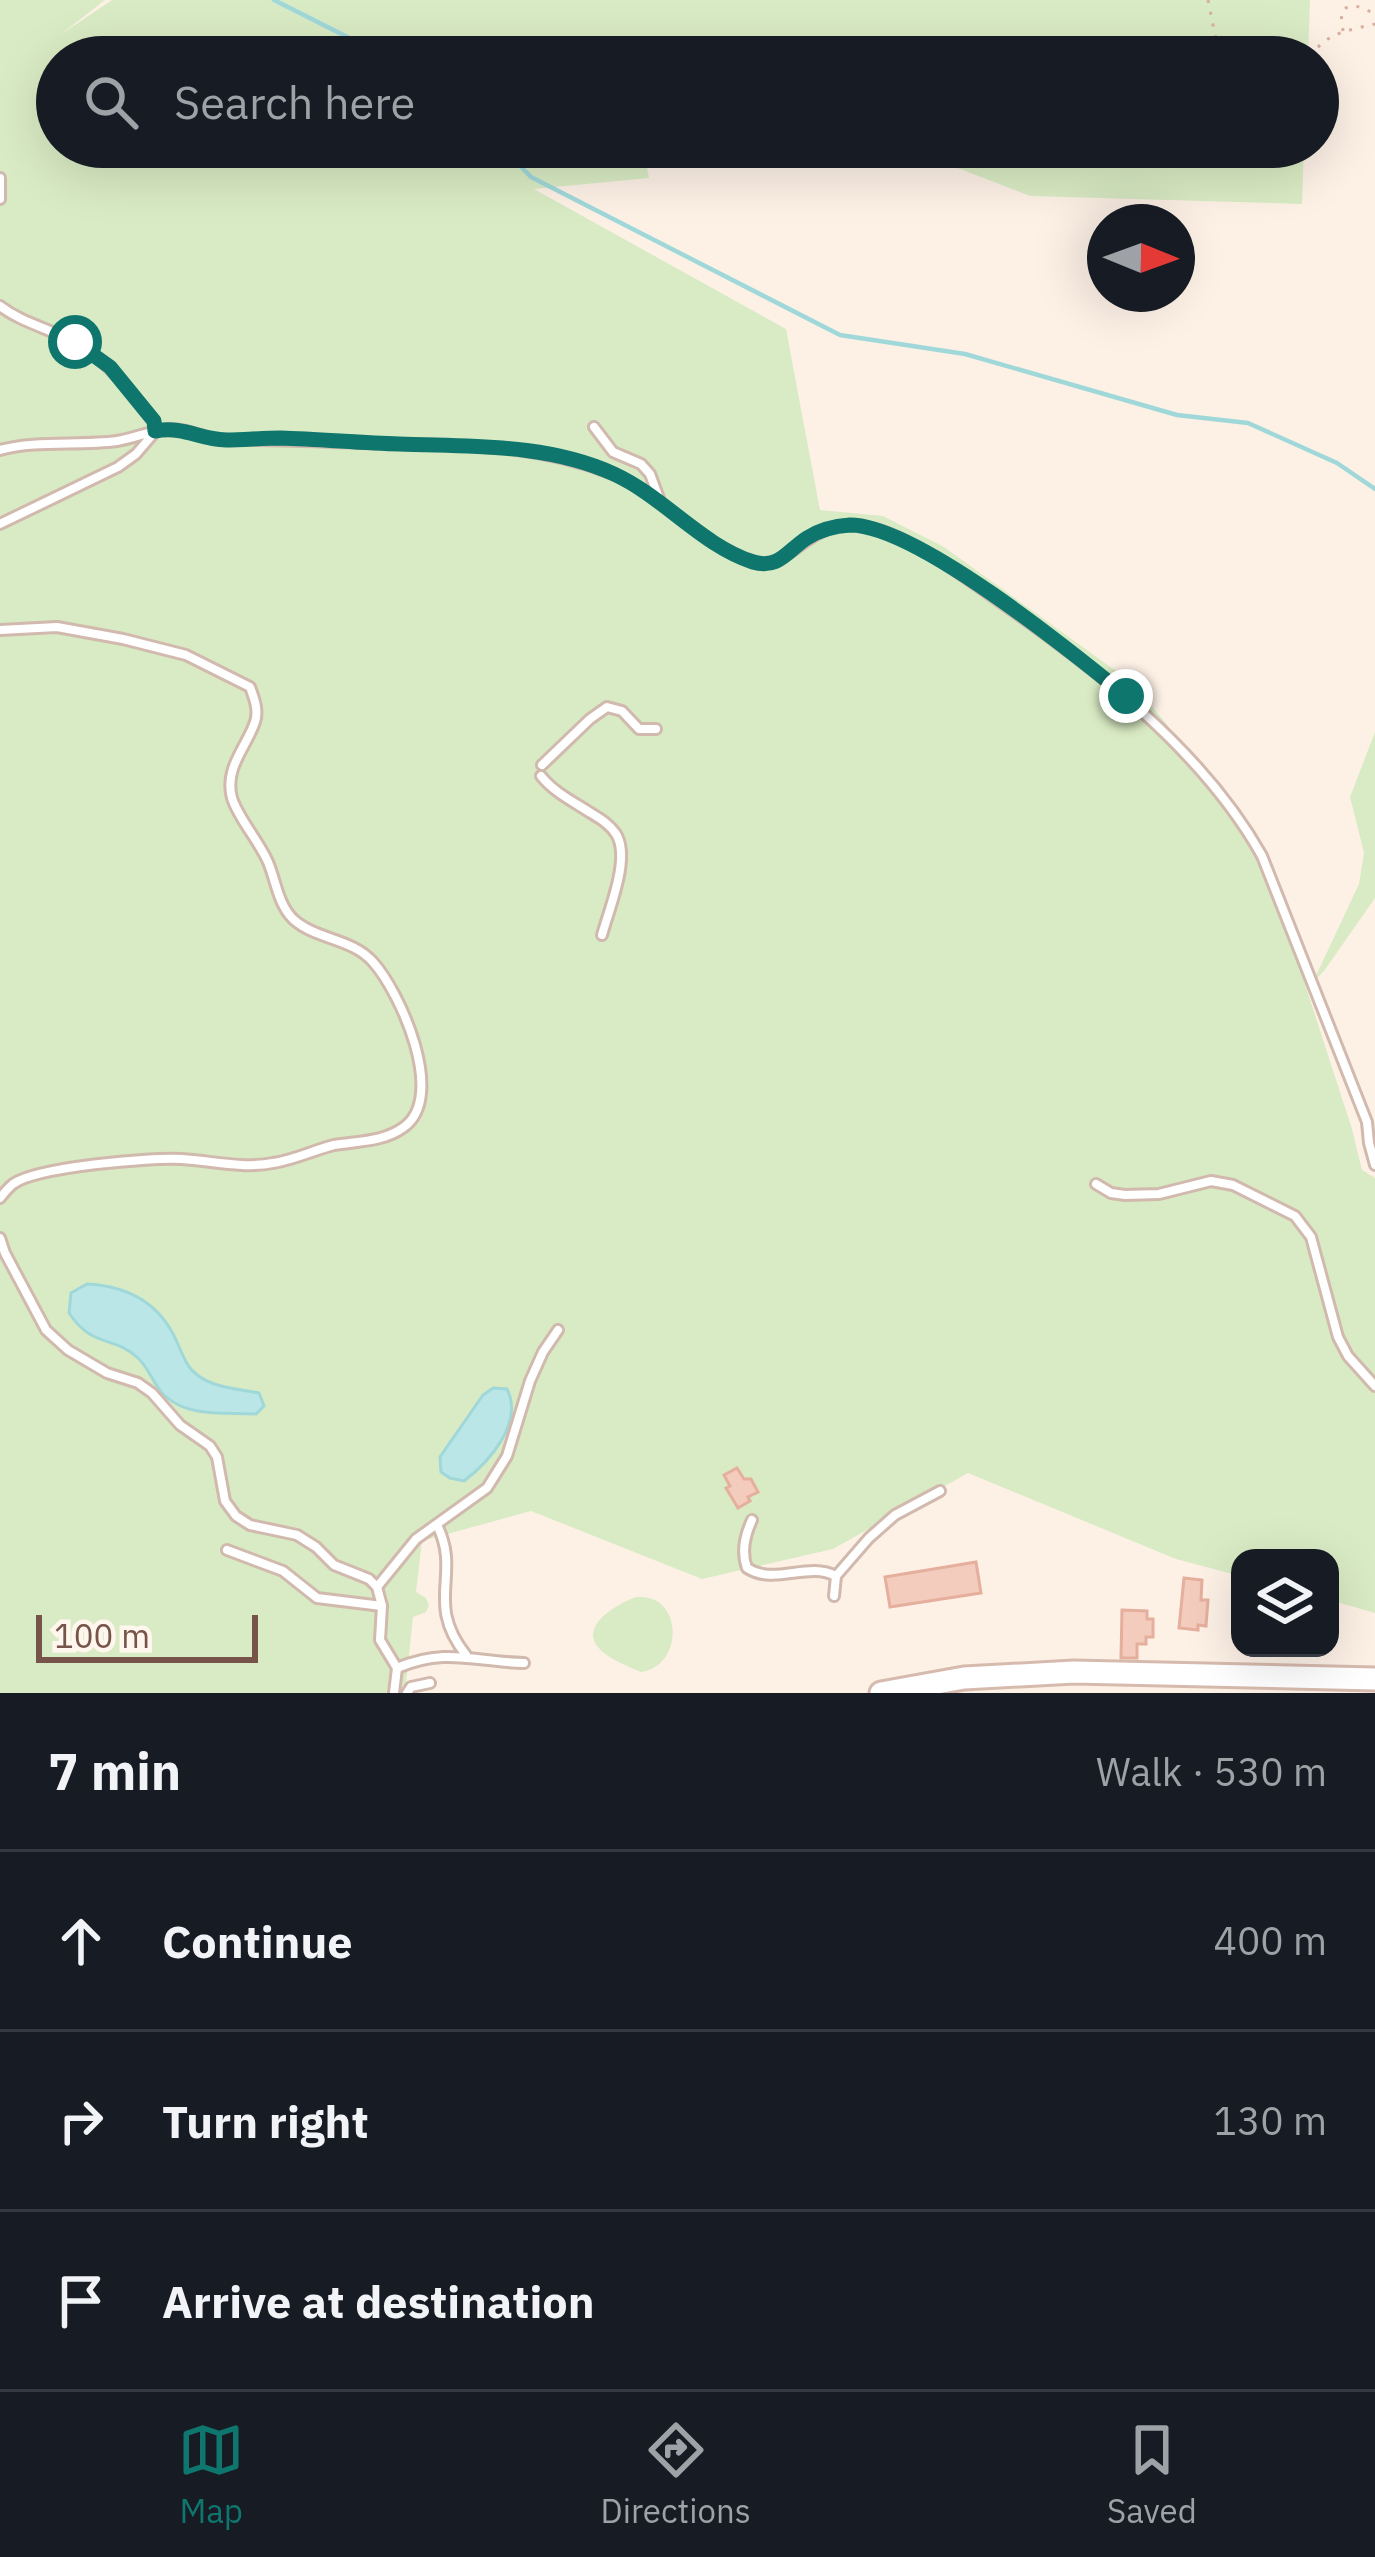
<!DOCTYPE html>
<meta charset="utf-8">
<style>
body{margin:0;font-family:"IBM Plex Sans",sans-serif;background:#242831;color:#f1f3f6}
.controls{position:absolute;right:36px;bottom:36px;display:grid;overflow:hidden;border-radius:24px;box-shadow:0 12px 48px #0002}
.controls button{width:108px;height:108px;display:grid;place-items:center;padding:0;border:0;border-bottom:3px solid #363941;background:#171b24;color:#f1f3f6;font:60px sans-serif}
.compass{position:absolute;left:1087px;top:204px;width:108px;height:108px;border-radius:50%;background:#171b24;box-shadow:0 12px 48px #0002;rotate:91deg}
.scale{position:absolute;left:36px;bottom:30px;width:222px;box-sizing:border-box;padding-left:12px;border:6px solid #77544a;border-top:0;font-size:33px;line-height:42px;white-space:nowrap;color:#77544a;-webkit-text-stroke:9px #fff6ed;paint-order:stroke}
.stop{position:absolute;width:36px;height:36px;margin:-27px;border:9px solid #0f766e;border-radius:50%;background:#fff}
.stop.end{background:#0f766e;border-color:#fff;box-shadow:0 3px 12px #0008}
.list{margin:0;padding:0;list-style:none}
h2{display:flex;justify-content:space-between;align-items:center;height:156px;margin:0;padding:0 48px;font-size:51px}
h2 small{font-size:39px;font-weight:400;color:#9ea1a6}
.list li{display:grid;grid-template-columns:78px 1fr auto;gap:36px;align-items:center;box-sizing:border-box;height:180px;padding:0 48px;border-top:3px solid #363941}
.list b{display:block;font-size:45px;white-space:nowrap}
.list em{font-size:39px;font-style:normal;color:#9ea1a6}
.icon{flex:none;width:66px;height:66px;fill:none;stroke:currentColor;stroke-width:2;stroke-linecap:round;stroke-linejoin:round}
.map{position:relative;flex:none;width:1375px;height:1693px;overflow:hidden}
.search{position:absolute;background:#171b24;box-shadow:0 12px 48px #0002;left:36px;right:36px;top:36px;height:132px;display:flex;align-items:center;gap:30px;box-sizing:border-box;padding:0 42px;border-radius:66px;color:#9ea1a6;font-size:45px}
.sheet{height:696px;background:#171b24}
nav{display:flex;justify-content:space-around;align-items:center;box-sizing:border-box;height:168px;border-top:3px solid #363941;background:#171b24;font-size:33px;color:#9ea1a6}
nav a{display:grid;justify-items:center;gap:6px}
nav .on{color:#0f766e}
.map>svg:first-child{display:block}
.green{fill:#d9ebc4}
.water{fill:#bae6e7;stroke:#a0d8d9;stroke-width:3}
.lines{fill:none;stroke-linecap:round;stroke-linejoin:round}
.stream{stroke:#a0d8d9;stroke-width:4.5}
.building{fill:#f3ccbd;stroke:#e6af9d;stroke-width:3}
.lane-casing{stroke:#d1b9ae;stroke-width:14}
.secondary-casing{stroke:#d7baae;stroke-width:27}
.path{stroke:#d8aea0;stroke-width:3;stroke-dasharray:3 9;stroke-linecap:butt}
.lane{stroke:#fff;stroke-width:8}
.secondary{stroke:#fff;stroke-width:21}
.route{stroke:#0f766e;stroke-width:15}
</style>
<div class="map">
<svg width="1375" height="1693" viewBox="0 0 1375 1693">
<rect width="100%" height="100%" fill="#fdf1e6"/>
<g class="green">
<polygon points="0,0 105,0 60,35 112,0 1310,0 1308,57 57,57 57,147 643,147 649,178 534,189 786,329 820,510 883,516 944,547 1134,684 1257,836 1352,1129 1362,1170 1375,1178 1375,1613 1330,1600 1330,1558 1240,1558 1240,1576 1176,1559 968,1473 833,1549 702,1579 531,1511 422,1541 416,1592 426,1598 429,1605 426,1612 413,1617 405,1693 0,1693"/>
<polygon points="903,147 1304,147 1302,204 1030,196"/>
<polygon points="1375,732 1375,898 1324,971 1313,982 1359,884 1364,853 1350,797"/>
<path d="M636,1597C643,1597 650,1597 657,1601C684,1619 675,1668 641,1672C627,1666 606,1658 597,1646C581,1623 620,1603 636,1597Z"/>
</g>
<g class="water">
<path d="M87,1284C128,1286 160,1303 177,1342C182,1353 186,1366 196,1374C213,1388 238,1389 259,1393L264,1406L256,1414C226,1412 189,1418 165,1396C154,1386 149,1368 138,1358C114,1335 93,1349 69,1313L71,1293Z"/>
<path d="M493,1388L507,1389C524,1423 489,1462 464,1481L450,1478L441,1472L440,1457L483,1395Z"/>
</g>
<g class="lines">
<g class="stream">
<polyline points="274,0 387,57"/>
<polyline points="502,147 531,177 840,335 965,354 1177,415 1248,423 1337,463 1375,489"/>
</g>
</g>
<g class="building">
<polygon points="737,1468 744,1479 751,1479 758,1492 748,1497 750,1501 738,1508 726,1488 730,1486 724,1475"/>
<polygon points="976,1562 981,1593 890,1607 885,1577"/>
<polygon points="1184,1578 1202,1580 1201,1600 1208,1600 1206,1626 1198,1625 1198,1630 1179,1628"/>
<polygon points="1122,1610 1147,1611 1147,1619 1153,1619 1153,1637 1146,1637 1146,1644 1137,1644 1137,1658 1121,1658"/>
</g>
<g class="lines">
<g class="lane-casing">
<g id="lane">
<polyline points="0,178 0,199"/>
<path d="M0,306C21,322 47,328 70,340C107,358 129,390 154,421L155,432"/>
<polyline points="594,427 613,452 641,464 650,474 660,501"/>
<path d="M0,450C36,440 79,446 117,441C135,438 152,430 170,429C185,428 200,436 214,439C223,440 232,440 241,440C296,440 350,443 405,444C477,446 541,446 610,473C662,492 703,549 756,562C791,571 808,517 862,526C905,533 955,570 989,594C1090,664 1201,747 1262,856L1367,1122L1369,1143L1375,1165"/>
<polyline points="0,524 118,467 136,454 154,433"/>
<path d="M0,630L57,627L123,639L186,655L250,687C254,698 259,710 255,722C246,748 224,768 232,798C238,818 259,841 268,862C276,881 278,904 293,919C316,940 352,938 373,962C400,992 447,1096 404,1127C384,1142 358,1141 334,1145C314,1150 294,1160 273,1163C244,1169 212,1161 182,1159C151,1157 36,1167 13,1184C8,1188 4,1193 0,1198"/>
<polyline points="542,765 590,719 607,707 622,711 639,729 656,729"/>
<path d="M541,776C553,791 570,800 586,810C597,817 609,823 616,834C631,858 609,909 602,935"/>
<polyline points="1096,1184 1111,1193 1125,1195 1159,1194 1211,1181 1233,1185 1295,1216 1311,1237 1338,1337 1348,1356 1375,1386"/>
<path d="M0,1238L5,1253L46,1330L68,1350L107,1373L138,1383L152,1393L180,1425L210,1446L217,1457L225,1501L236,1516L250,1525L297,1535L316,1547L334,1565L369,1579L377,1587L382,1606L380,1640L397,1668C447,1647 474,1662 524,1663"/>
<path d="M752,1520C745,1535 741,1552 747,1568C775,1586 808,1561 836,1576"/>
<path d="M437,1525C462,1575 424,1602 466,1655"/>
<polyline points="227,1550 283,1571 317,1598 382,1606"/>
<polyline points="377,1587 416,1539 487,1488 507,1456 530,1381 543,1352 558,1330"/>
<polyline points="834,1596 836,1576 869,1538 895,1515 940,1491"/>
<polyline points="394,1693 397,1668"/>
<polyline points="407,1693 411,1687 430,1683"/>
</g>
</g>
<g class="secondary-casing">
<polyline id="secondary" points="881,1693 964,1678 1074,1672 1375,1679"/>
</g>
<g class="path">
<polyline points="1208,0 1215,35 1224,57"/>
<path d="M1343,31L1341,13C1350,0 1362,8 1375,14"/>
<path d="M1311,57C1324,33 1350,30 1375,24"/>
</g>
<use href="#lane" class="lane"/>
<use href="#secondary" class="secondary"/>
</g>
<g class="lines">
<path class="route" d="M75,342L110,367L154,421L155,431C185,426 198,439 226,440C244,440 262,438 281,438C320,439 360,443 399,444C471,447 547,443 614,474C664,497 701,545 753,562C779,570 788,550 807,538C821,529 834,526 850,525C916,525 1072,652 1126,696"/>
</g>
</svg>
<div class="controls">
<button><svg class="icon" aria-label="layers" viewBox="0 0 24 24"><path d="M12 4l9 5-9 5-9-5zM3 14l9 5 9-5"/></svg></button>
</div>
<svg class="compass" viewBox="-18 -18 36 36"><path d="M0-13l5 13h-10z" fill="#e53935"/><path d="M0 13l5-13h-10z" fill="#9ea1a6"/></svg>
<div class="scale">100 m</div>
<div class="stop" style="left:75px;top:342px"></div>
<div class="stop end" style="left:1126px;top:696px"></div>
<div class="search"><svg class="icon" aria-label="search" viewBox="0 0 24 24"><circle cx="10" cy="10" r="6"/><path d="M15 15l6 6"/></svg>Search here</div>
</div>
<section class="sheet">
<h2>7 min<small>Walk · 530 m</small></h2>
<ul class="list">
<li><svg class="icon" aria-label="ahead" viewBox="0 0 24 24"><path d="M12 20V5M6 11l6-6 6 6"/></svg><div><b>Continue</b></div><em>400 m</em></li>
<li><svg class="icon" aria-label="right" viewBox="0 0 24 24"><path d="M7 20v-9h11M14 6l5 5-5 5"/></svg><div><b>Turn right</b></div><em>130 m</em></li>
<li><svg class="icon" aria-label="arrive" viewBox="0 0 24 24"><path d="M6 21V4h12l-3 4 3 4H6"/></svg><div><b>Arrive at destination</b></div></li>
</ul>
</section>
<nav>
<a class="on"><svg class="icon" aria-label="map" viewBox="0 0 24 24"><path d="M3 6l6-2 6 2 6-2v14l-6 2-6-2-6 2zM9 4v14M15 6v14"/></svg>Map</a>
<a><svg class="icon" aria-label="directions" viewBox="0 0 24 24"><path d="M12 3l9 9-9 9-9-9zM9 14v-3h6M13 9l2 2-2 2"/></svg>Directions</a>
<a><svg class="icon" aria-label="saved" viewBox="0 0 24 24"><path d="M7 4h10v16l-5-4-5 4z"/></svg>Saved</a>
</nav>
